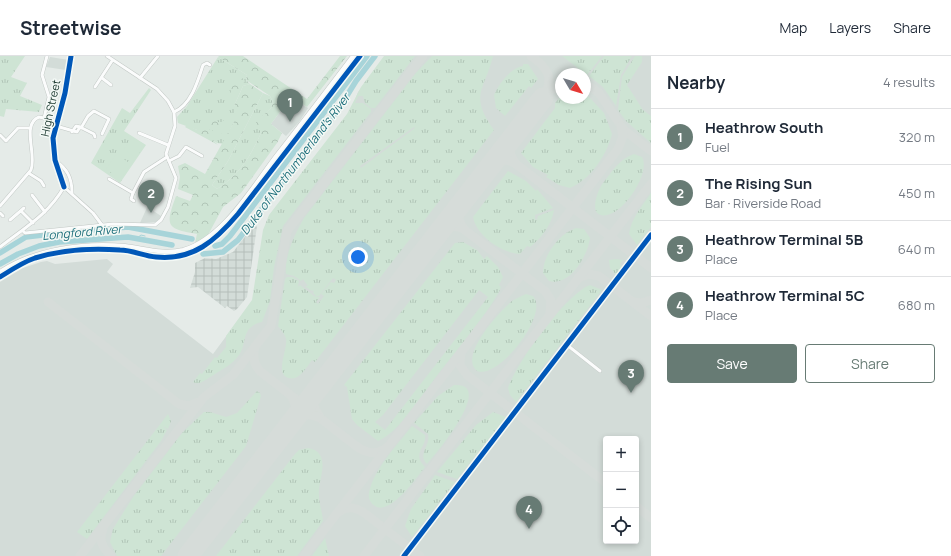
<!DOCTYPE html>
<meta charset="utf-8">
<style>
body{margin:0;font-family:Manrope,sans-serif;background:#f2f2f3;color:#1f2937}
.controls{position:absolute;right:12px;bottom:12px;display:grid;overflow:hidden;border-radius:4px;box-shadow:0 2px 6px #0003}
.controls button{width:36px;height:36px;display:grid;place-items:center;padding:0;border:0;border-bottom:1px solid #e0e1e3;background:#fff;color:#1f2937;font:20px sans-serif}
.compass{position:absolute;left:555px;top:12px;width:36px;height:36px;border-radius:50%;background:#fff;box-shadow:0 2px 6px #0003;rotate:128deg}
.you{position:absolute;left:358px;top:201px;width:14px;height:14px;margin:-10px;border:3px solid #fff;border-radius:50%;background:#1a73e8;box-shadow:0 0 0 6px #1a73e833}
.badge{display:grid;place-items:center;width:26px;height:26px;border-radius:50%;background:#677b74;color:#fff;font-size:13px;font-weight:700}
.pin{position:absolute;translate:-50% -33px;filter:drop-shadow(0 1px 2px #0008)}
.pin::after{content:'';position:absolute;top:21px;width:14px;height:12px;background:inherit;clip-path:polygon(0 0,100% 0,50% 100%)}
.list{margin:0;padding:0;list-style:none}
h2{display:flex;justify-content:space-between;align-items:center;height:52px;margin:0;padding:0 16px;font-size:17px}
h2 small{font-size:13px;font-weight:400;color:#747a83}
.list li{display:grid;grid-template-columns:26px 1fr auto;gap:12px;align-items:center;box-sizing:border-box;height:56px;padding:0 16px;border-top:1px solid #e0e1e3}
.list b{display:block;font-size:15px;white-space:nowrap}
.list p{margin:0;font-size:13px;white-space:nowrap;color:#747a83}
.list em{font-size:13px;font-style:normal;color:#747a83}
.actions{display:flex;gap:8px;padding:12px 16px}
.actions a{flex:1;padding:9px 0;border:1px solid #677b74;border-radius:4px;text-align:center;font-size:14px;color:#677b74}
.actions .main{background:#677b74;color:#fff}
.icon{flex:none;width:22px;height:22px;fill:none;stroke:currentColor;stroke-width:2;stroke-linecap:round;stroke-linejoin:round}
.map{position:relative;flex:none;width:651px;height:500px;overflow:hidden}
header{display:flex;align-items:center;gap:24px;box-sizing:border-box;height:56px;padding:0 20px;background:#fff;border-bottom:1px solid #e0e1e3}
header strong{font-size:19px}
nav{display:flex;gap:22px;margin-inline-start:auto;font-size:14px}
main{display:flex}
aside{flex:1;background:#fff}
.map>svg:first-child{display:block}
.built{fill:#d3dcd8;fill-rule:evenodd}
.industrial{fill:url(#industrial-grid)}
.grass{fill:url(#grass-tufts);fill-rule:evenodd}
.forest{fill:url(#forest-crowns)}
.pitch{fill:#cee4d4}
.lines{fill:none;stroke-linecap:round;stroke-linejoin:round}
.stream{stroke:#a7d4d9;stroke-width:1}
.river{stroke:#a7d4d9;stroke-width:5.5}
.taxiway{stroke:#d6dcd9;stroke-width:9}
.runway{stroke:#d6dcd9;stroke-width:21}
.minor-tunnel{stroke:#bec9c4;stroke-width:3;stroke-dasharray:3 1.5;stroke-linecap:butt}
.minor-casing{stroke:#c2c8c5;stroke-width:4}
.tertiary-casing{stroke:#c2c8c5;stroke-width:5}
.minor{stroke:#fbfcfc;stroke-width:3}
.tertiary{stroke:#fbfcfc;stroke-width:4}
.cycleway-casing{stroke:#f4f9f6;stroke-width:8}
.cycleway{stroke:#0057b8;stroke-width:5}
.labels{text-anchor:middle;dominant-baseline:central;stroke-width:3;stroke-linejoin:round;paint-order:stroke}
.street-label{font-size:11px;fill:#233f36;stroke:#f4f9f6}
.water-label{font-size:12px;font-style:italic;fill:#1d6f7b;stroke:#f4f9f6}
</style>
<header>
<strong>Streetwise</strong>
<nav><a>Map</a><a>Layers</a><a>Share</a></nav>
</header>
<main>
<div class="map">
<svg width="651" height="500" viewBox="0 0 651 500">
<defs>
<pattern id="industrial-grid" width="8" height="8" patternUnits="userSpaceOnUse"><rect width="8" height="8" fill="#d3dcd8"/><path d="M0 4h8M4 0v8" fill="none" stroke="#b5beba"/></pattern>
<pattern id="grass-tufts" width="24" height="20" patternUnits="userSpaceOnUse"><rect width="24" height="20" fill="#cee4d4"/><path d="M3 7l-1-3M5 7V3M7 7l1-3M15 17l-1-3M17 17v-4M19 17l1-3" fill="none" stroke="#b1c5b7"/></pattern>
<pattern id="forest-crowns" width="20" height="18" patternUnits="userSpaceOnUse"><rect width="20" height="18" fill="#cee4d4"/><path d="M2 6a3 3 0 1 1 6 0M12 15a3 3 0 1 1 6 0" fill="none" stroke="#b1c5b7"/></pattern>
</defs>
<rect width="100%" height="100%" fill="#e5ebe8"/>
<g class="built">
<path d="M387,0H651V500H0V226L23,212L41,206L47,205L55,208L107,203L113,208L107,216L213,298L253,244L264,173L354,51L353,49L358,36ZM561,18H585V42H561ZM606,383H636V485H606Z"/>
<polygon points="50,1 69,4 66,14 46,11"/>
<polygon points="291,41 308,52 299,66 286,80 271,68"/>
<polygon points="149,147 154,150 152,154 161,160 157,166 140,167"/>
</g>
<polygon class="industrial" points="255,168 257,170 247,241 237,253 234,255 227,250 225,252 198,231 190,232 195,216 195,207 205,202 216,203 233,196"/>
<g class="grass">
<polygon points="0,0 25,0 11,21 27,27 20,40 42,49 39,56 6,53 4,61 0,60"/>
<path d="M384,0H415L375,52H371L365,47L363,40H358L355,47H363L371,53V56L283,170L274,211L270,245L262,266C240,271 248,286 239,299C232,309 221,314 212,320C206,323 202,328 195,327L193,326L200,317L202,318L215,301L217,302L226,291V280L252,244L263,174L269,159L347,58L361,31Z"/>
<path d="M432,0H493C484,36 469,39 494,74L315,306L312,304C307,311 299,325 289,322C274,319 288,293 286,283C285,278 281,274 278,270L285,223L287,221H293L299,225L298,231L300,229L314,240L320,241L316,246L318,248L324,240L321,238L331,226L334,227L336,224L333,222L319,240H316L313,237L314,235L310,234L305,230H308L303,223L301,225L294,220L286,218C284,200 295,178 304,162L415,18ZM414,71L415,72L361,112L360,110Z"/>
<polygon points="562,0 602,0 587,19"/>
<polygon points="604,0 632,0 621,19 616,50 603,31 589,20"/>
<polygon points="635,0 642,0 642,6 627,29 643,54 651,60 651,87 626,65 618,54 622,21"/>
<polygon points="218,1 247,19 246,24 250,28 243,30 234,50 234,66 223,88 217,87 197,74 178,67 177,61 187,50"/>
<path d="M523,8H528L538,23L531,32L529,30L505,60L496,52L494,39C499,28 510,12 523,10Z"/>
<polygon points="149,32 151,34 124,75 146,89 120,127 91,107 122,52 130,57"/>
<path d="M263,37L270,40L273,46L271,52L257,66L261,77C250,101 240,118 217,133L212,129L228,105Z"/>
<path d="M561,40V42H585L588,40L590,42L604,57L612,78C607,99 590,124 570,132L559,129L546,121L548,119L533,111L521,97L555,52V47Z"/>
<path d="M634,98L642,101C651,116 625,156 607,159C587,163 597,135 603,127C612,116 619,103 634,98Z"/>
<path d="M508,115L526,125L536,135L537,133L553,152L535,159V163L537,164L538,160L554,154C552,168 541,183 530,191L527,190L520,198C501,197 476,179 473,161Z"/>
<path d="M651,137V171L637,189L629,178C631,163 642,150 651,137Z"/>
<path d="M576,172L584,173L590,182C588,199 570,231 549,225L543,217C543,199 559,178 576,172Z"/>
<path d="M463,186L477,194L484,203L487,200L498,211L503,221L499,229L501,231L499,236C482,265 459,291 439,317C424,336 400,376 378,385L357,369L352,363L347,331L344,329L455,187ZM479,234L488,241L385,374L375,366L383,359Z"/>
<polygon points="616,203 623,204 620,208 622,210 616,219 610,212 609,204"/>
<path d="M590,229L602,234L516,346L510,339L508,332C516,307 566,238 590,229Z"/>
<path d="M526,238L533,240C550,258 498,324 477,315C458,300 500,255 512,245C517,242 521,240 526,238Z"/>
<path d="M454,329C497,326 434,400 427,408C417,398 431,390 428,378L414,367L438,340Z"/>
<polygon points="257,335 260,337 261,340 246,390 161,500 117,500 110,486 113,473 133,441 182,377 204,356 210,356 226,361 237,357"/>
<polygon points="493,356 506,361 457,423 437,416 476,369"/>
<polygon points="168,358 171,365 168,373 163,370 167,374 161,385 87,483 77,476"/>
<path d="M412,370L425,379C427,392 411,397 425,411C417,421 390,460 375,450C370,447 368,442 369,437C373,414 398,388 412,370Z"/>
<path d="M308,392C331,396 320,419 319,434C318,444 322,455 323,465L297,500H216L295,398L299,394Z"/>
<polygon points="435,419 455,426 412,481 405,470 411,453"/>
<polygon points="325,482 329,500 312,500"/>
</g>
<g class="forest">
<path d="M219,0H243L307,43L340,0H347L307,51L291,41L271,68L282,77L277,87L241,137L223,151L208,179L195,187L197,178C166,173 165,170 176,140L190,145L193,139L178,133L180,121L178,110L185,107L205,118L234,66V50L243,30L250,28L263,37L228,105L212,129L217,133C240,118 250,101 261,77L256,66L271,52L273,46L270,40L246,24L247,19L218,1Z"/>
<polygon points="242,22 245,25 239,32 234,47 230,45 231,30"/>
<polygon points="211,59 215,60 217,66 222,66 226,62 228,64 224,69 221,78 209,67"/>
<polygon points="187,69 197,74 202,71 212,74 213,84 218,89 185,71"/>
</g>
<g class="pitch">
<polygon points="132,81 145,89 136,102 124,93"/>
<polygon points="116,98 131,108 120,123 106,113"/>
</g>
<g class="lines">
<polyline class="stream" points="137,182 141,179 145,180"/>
<g class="river">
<polyline points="215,190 222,188 230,180 367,0"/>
<polyline points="0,197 26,181 60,177 128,171 192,183"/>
<polyline points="203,198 223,196 238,184 340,51 356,25 375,0"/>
<polyline points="0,208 18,198 39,190 59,186 128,181 172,189"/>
</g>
<g class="taxiway">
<path d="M531,0C548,12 555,22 543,42"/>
<polyline points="585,27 599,37 624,74 651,95"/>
<polyline points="546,38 561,27"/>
<path d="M513,80C507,90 509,99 516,108"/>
<path d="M489,110C498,103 506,102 516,108L651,212"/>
<path d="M462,146C457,156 457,165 465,174"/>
<path d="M428,189C438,178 446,166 462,172L545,235L551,244L550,258"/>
<polyline points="578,222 588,218 599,220 651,260"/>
<polyline points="48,246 179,348 188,350 199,346"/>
<polyline points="633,246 642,247 651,244"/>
<path d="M255,291C252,301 254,309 261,316L356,390C366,397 376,400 386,392"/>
<polyline points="461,297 460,309 467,319 606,427"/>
<path d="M319,359C306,343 322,334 327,321"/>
<path d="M292,367C299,359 308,357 318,361"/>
<path d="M282,379C290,366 302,356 291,340"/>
<polyline points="636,450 651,462"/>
<path d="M339,456C347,450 354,451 363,456L420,500"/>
<path d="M103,473C98,485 103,492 111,500"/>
<polyline points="80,500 204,341 233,319 271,270 287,175 423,0"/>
<polyline points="304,500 618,93 623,80 621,70"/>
<polyline points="364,500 651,128"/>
</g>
<polyline class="runway" points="188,500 543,42"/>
<g class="minor-tunnel">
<polyline points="599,245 648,182"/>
<polyline points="500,375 530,336"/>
<polyline points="404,500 425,472"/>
</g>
<g class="minor-casing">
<g id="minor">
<polyline points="102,22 111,29"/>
<polyline points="140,22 158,0"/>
<polyline points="95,31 112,5"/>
<path d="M174,56C191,49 198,25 203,9L207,7L210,9"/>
<polyline points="44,62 49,41 42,19 47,0"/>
<polyline points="56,70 77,76 80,71 94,78 95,81"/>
<polyline points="81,72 88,60 94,55 109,63 102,78"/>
<polyline points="72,76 76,70 80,71"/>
<polyline points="139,77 168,89"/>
<polyline points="0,79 6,85 18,72 29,72"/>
<path d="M55,104C67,113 72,121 72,137"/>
<polyline points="169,105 179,100 186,91 202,100"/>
<polyline points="30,118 41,125 44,130"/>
<polyline points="109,123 133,137 144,116 167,101"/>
<polyline points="64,131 55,104 53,82 65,37 71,0"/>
<polyline points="64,131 93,157 102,169"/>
<polyline points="133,137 131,143 134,145"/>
<polyline points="32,139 45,156"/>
<path d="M0,150L31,114C37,98 21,68 39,61L57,65"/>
<polyline points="21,155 33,167"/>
<polyline points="0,157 3,160"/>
<polyline points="10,164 24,152"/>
<polyline points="23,175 25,177 113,168 155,169 161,164 168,151 176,122 166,98 175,70 174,56 168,45 157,33 107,0"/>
<polyline points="648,182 651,179"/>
<path d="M0,191C24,172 48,159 64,131"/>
<polyline points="567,289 600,315"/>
<polyline points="530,336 574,281 599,245"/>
<polyline points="425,472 500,375"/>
</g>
</g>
<g class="tertiary-casing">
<g id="tertiary">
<path d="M0,216C34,193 85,186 125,190C144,192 163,199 183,194C223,183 253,130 277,99C303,66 328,33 353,0"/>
<path d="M0,221C11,214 23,206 35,202C61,194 93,192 120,194C132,194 144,200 156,201C193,205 216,184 238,158L360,0"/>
</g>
</g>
<use href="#minor" class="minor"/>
<use href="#tertiary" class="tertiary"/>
<g class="cycleway-casing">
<g id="cycleway">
<polyline points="64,131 55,104 53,82 65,37 71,0"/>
<path d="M0,221C11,214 23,206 35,202C61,194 93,192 120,194C132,194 144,200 156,201C193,205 216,184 238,158L360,0"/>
<polyline points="404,500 651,179"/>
</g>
</g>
<use href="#cycleway" class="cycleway"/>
</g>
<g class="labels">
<g class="street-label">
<text transform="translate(50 52) rotate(-78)">High Street</text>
</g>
<g class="water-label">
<text transform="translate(295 108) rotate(-53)">Duke of Northumberland's River</text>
<text transform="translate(82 176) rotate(-5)">Longford River</text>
</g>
</g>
</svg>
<div class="controls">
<button>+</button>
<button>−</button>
<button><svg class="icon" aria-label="locate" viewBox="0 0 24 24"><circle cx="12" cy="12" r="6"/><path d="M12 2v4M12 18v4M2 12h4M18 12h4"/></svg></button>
</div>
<svg class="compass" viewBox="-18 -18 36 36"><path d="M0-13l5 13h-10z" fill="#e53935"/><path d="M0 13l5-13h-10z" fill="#747a83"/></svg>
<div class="you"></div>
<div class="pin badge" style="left:290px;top:66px">1</div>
<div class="pin badge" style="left:151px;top:157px">2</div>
<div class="pin badge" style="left:631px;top:337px">3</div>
<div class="pin badge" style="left:529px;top:473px">4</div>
</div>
<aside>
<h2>Nearby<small>4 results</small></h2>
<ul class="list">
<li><span class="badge">1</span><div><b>Heathrow South</b><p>Fuel</p></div><em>320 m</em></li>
<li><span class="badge">2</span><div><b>The Rising Sun</b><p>Bar · Riverside Road</p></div><em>450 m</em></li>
<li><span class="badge">3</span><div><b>Heathrow Terminal 5B</b><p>Place</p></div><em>640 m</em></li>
<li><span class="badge">4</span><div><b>Heathrow Terminal 5C</b><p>Place</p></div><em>680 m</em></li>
</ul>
<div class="actions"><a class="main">Save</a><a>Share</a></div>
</aside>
</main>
